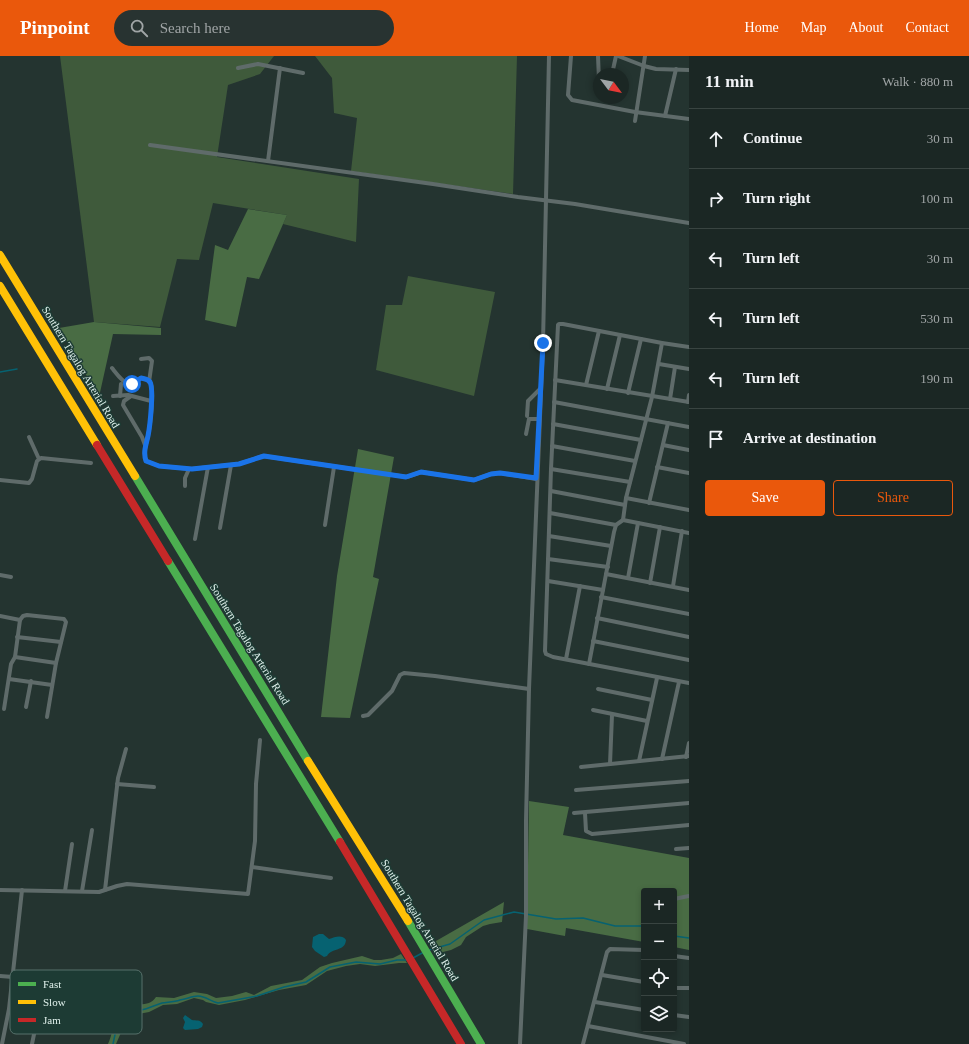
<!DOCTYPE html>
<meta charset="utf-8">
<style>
body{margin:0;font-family:"Times New Roman",serif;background:#283331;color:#f1f3f6}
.controls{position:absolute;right:12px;bottom:12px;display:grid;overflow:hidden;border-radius:4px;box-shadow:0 2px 6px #0003}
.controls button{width:36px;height:36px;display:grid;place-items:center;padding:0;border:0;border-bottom:1px solid #394441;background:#1b2724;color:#f1f3f6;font:20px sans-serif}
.compass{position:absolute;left:593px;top:12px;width:36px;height:36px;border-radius:50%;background:#1b2724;box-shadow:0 2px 6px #0003;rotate:122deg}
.stop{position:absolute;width:12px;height:12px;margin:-9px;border:3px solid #1a73e8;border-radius:50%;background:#fff}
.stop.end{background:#1a73e8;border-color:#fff;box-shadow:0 1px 4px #0008}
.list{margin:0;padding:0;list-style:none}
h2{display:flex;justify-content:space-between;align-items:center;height:52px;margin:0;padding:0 16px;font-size:17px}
h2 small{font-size:13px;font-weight:400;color:#a0a5a6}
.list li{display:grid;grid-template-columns:26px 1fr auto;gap:12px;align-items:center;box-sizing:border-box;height:60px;padding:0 16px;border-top:1px solid #394441}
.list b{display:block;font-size:15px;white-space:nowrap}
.list em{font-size:13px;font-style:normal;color:#a0a5a6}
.actions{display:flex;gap:8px;padding:12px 16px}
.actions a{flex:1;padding:9px 0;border:1px solid #ea580c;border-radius:4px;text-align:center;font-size:14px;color:#ea580c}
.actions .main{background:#ea580c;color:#fff}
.icon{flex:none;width:22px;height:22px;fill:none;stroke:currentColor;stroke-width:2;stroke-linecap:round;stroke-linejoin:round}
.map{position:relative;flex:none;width:689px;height:988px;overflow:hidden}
header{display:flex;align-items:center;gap:24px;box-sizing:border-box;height:56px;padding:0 20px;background:#ea580c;color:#fff}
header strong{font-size:19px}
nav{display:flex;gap:22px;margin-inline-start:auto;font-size:14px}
.search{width:280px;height:36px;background:#283331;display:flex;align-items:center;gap:10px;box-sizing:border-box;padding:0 14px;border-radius:22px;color:#a0a5a6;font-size:15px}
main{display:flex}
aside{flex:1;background:#1b2724}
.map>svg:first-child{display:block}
.green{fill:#3f5a3b}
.forest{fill:#496c44}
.water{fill:#066271}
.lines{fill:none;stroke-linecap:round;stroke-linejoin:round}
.stream{stroke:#066271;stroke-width:1.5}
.street{stroke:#5f6b6a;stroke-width:4}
.fast{stroke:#4caf50;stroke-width:8}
.slow{stroke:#ffc107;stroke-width:8}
.jam{stroke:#c62828;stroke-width:8}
.route{stroke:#1a73e8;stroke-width:5}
.labels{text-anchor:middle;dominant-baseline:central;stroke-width:3;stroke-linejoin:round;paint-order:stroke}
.street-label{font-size:11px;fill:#dff0eb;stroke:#1d3b34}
.key{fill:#1d3b34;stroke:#57716b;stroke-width:1}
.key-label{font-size:11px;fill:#dff0eb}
</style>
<header>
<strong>Pinpoint</strong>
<div class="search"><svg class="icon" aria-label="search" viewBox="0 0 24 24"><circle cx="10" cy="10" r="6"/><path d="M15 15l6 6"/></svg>Search here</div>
<nav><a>Home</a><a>Map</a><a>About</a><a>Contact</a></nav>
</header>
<main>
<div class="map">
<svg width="689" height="988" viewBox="0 0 689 988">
<rect width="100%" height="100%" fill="#243430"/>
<g class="green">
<polygon points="60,0 274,0 260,18 228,29 217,101 359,123 356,186 283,168 287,159 213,147 199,204 177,203 160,271 94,266"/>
<polygon points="315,0 517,0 513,138 351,115 357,62 334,57 332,22"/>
<polygon points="408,220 495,236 474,340 376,314 386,249 402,249"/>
</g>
<g class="forest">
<polygon points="248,153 287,159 259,223 247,221 236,271 205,264 215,189 228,194"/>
<polygon points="94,266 161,272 161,279 113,278 99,341 59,272"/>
<polygon points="358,393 394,401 373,521 379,523 350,662 321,661 337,520"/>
<polygon points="529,745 569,751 563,779 689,802 689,894 674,891 674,835 644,835 644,886 566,872 565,880 527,873"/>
<polygon points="504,846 502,866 490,868 483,870 466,881 461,889 451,894 435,898 429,889"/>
<path d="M401,898L407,907H399L375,910L360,908L346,910L327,915L306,929L279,934L245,944L219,949L206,946L203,944L194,942L177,948L163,949L149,956L128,960L123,964V972L116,988H108C114,975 114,958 125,948C136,947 149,952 156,941L174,942L194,936L207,938L216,942L232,940L246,936L254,939L271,930L302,924L320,911L332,907L362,900L374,904H381L393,902Z"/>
</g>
<g class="water">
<path d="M319,878H323L329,883C335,881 342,878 346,884C345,896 332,891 327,900L324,901L315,895L312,891L313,881Z"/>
<path d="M185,959L192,964C196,965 200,963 203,968L202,971L198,973L185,974L183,972L185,966L183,962Z"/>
</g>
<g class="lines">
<g class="stream">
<polyline points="0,316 17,313"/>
<polyline points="674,880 689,882"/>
<polyline points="429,894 450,888 484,864 514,856 556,863 583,862 615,870 644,870"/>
<polyline points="413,902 424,896"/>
<path d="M113,988L119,960C123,953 133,955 141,954C148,953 155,949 162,947C168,946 174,946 180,944C187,943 192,940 198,940C206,940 211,946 218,947L257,940L284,931L306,926L330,911L356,906L380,908L397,904H408"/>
</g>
<g class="street">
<polyline points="571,0 568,39 572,44 635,56 689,63"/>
<polyline points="598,0 599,24"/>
<polyline points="618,0 644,10 656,13 689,14"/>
<polyline points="238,12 258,8 303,17"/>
<polyline points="612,18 616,0"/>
<polyline points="665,60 676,13"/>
<polyline points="635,65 645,0"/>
<polyline points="150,89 433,128 518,141 575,148 689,167"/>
<polyline points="268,105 280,12"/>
<polyline points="689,291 662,287 563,268 559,268 558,269 551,413 545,595 546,598 553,601 689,627"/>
<polyline points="141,303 149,302 152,305 149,326"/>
<polyline points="659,308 689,313"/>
<path d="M112,312C116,317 123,327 129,328C133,328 138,323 141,322C145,323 148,323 150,326C155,333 150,370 148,380C146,389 143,396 146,405L159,410L191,413L239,408L263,400L407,421L421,416L474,424L491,418L500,417L536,423"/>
<polyline points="555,324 689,346"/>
<polyline points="586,329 599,275"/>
<polyline points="607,333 620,279"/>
<polyline points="628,337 641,283"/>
<polyline points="113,340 128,339 151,345"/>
<polyline points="120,340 121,328"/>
<polyline points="131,340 124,345 123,349 142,381 145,389"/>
<polyline points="670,343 675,311"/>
<polyline points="554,346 689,371"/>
<polyline points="688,346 689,339"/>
<polyline points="527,360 528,345 541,332"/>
<polyline points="553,368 641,384"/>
<polyline points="526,378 529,363 539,363"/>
<polyline points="29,381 39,403"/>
<polyline points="663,389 689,394"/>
<polyline points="552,390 635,405"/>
<polyline points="657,411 689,417"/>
<polyline points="551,413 630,426"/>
<polyline points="0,424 29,427 32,423 37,405 41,402 91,407"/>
<polyline points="185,430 185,422 189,413"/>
<polyline points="551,435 625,449"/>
<polyline points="626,442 689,454"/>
<polyline points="649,447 668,367"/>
<polyline points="550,457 616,469"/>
<polyline points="623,464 626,442 652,341 662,287"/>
<polyline points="325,469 334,411"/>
<polyline points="220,472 231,409"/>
<polyline points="549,480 611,490"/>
<polyline points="195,483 208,411"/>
<polyline points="548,503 608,511"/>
<polyline points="606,518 689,534"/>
<polyline points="0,519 11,521"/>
<polyline points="628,522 638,467"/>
<polyline points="548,525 603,534"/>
<polyline points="650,527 660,471"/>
<polyline points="673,530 682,475"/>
<polyline points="601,541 689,558"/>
<polyline points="0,560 20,564"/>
<polyline points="597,562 689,581"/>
<polyline points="17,581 61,586"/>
<polyline points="593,585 689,604"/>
<polyline points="15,601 56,607"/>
<polyline points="566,603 580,530"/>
<polyline points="589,608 614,476 616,469 623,464 689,477"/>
<polyline points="9,623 52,629"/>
<polyline points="598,633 652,644"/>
<polyline points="26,651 31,625"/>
<polyline points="4,653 11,608 15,601 20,564 23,560 27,559 64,563 66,566 56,607 47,661"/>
<polyline points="593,654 647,665"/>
<polyline points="363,660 368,659 392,635 400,619 404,617 435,620 529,633"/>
<polyline points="686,701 689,687"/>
<polyline points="662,703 679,626"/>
<polyline points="639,705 657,622"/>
<polyline points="610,708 612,659"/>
<polyline points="581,711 689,700"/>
<polyline points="117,728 154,731"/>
<polyline points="576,734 689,725"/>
<polyline points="574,757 689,747"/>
<polyline points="585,757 586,775 592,778 689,769"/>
<polyline points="676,793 689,792"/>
<polyline points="252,811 331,822"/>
<polyline points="0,834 99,836 117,830 127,828 248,838 255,785 256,728 260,684"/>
<polyline points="22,834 9,953 38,959 32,988"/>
<polyline points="105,834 118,722 126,693"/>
<polyline points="65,835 72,788"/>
<polyline points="82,835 92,774"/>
<polyline points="674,843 689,840"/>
<polyline points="674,900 689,902"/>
<polyline points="602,919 644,926"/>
<polyline points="0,920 13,921"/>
<polyline points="674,932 689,932"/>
<polyline points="595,946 644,954"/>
<polyline points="38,959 68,965"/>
<polyline points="674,959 689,961"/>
<polyline points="588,970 684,988"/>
<polyline points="2,988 9,953"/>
<polyline points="520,988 526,860 526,765 529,633 543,287 549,0"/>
<polyline points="583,988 607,896 610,893 644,894"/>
</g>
<g class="fast">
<polyline points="135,420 308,705"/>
<polyline points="168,505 340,786"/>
<polyline points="408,865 481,988"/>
</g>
<g class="slow">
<polyline points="0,199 135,420"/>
<polyline points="0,230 97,389"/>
<polyline points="308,705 408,865"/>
</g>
<g class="jam">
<polyline points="97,389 168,505"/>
<polyline points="340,786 461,988"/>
</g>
</g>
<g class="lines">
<path class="route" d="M132,328L141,322C145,323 148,323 150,326C154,333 150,370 148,380C146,389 143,396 146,405L159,410L192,413L239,408L264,400L406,421L421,416L474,424L491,418L500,417L536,422L543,287"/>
</g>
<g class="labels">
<g class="street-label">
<text transform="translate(81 311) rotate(59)">Southern Tagalog Arterial Road</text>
<text transform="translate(250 588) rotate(58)">Southern Tagalog Arterial Road</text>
<text transform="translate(420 864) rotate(59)">Southern Tagalog Arterial Road</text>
</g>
</g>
<rect x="10" y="914" width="132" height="64" rx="6" class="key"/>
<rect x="18" y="926" width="18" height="4" fill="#4caf50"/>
<rect x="18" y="944" width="18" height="4" fill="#ffc107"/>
<rect x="18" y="962" width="18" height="4" fill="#c62828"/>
<g class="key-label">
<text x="43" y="932">Fast</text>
<text x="43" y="950">Slow</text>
<text x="43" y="968">Jam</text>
</g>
</svg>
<div class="controls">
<button>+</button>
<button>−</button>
<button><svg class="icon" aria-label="locate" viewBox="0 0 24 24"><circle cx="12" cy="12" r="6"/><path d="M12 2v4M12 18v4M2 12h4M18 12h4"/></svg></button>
<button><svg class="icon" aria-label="layers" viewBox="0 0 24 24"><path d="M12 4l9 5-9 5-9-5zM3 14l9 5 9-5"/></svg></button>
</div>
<svg class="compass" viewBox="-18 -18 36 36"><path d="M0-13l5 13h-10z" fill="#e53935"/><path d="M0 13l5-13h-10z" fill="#a0a5a6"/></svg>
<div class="stop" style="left:132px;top:328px"></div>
<div class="stop end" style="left:543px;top:287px"></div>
</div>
<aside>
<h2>11 min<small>Walk · 880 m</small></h2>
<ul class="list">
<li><svg class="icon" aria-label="ahead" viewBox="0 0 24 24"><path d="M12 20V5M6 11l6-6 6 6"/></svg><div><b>Continue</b></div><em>30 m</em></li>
<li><svg class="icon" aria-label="right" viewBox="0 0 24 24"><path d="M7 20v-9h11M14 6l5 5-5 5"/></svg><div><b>Turn right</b></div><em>100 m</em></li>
<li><svg class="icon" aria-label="left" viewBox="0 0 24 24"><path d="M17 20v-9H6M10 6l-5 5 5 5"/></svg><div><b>Turn left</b></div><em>30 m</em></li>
<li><svg class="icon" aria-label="left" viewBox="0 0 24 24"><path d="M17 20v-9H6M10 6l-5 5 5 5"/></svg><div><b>Turn left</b></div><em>530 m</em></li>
<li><svg class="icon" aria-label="left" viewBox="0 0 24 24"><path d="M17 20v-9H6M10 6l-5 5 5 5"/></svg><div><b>Turn left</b></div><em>190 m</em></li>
<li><svg class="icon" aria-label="arrive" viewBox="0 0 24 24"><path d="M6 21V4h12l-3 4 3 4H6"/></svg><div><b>Arrive at destination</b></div></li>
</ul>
<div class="actions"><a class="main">Save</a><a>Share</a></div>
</aside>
</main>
